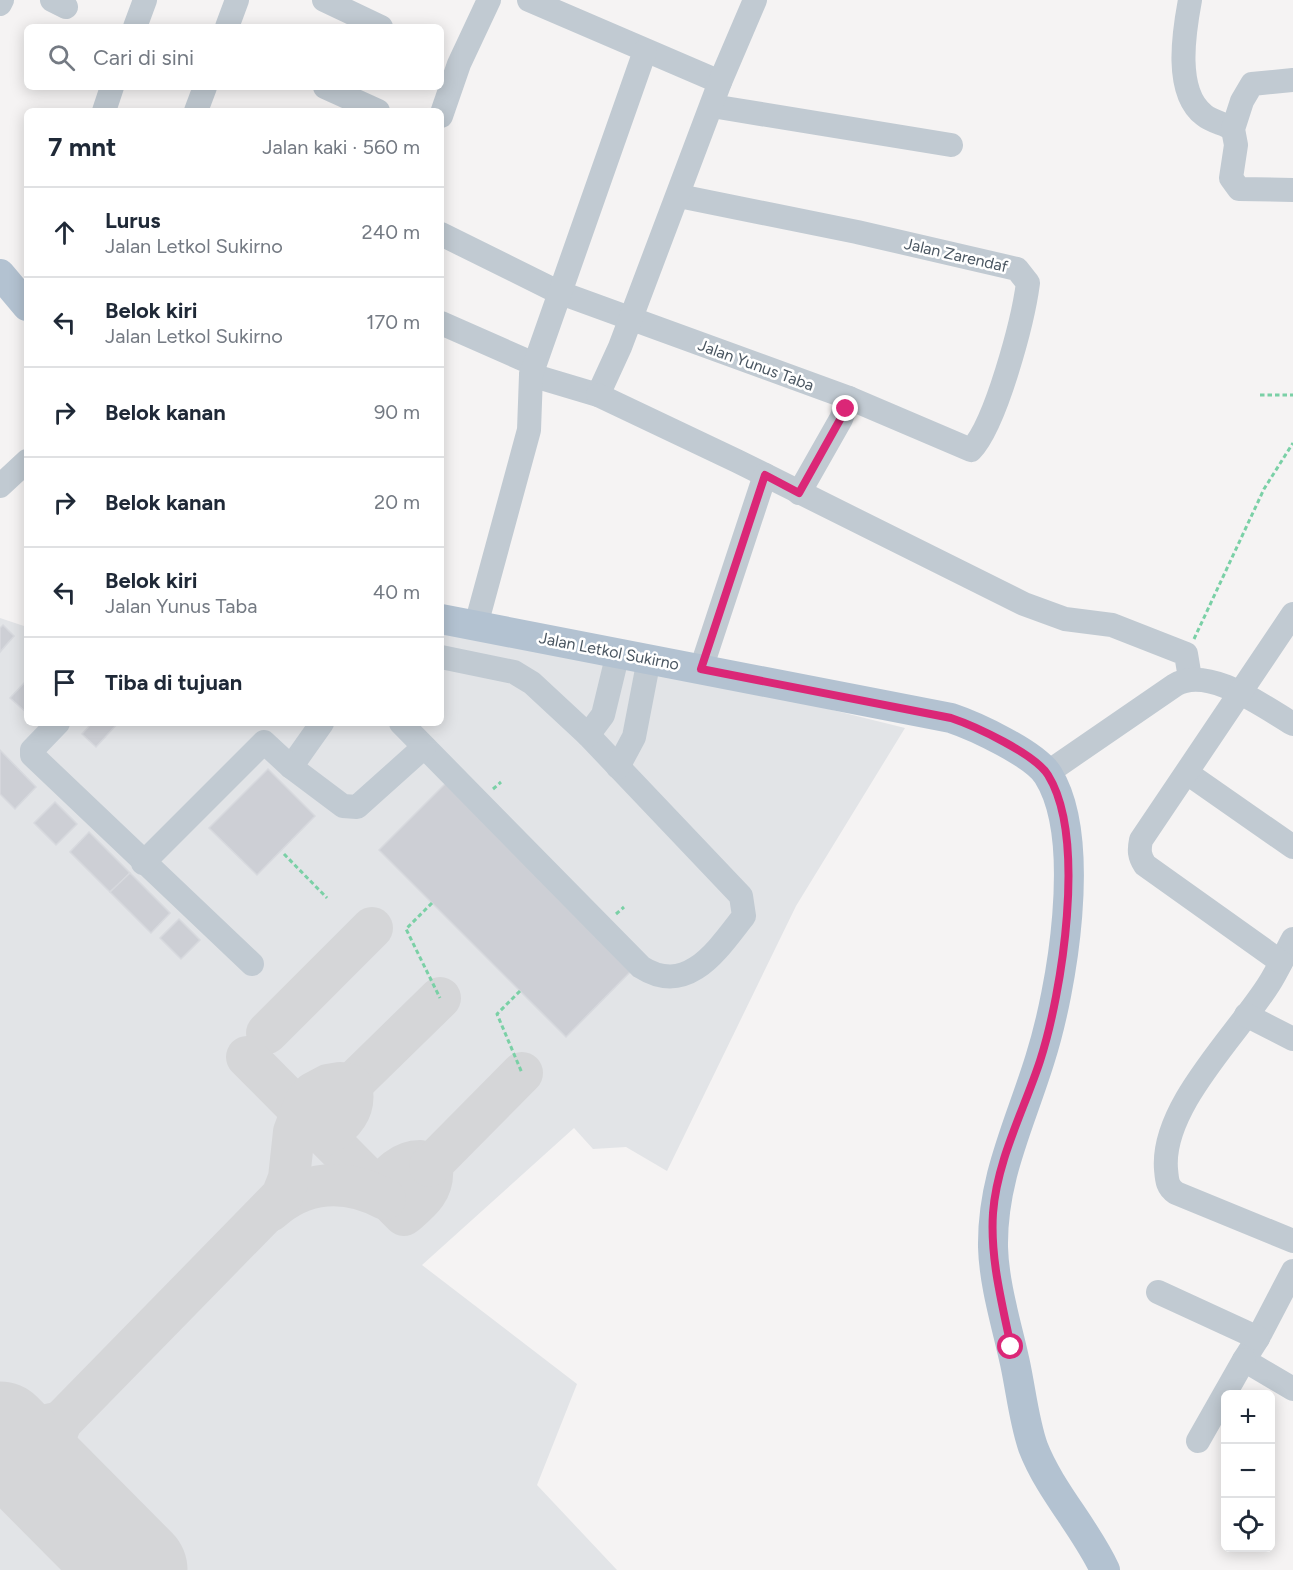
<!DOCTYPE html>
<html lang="id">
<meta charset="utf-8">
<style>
body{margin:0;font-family:Figtree,sans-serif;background:#f6f6f7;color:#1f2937}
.controls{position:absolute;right:18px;bottom:18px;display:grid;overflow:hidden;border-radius:9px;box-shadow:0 3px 15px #0003}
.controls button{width:54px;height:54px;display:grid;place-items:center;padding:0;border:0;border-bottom:2px solid #e0e1e3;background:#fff;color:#1f2937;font:30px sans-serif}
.stop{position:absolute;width:18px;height:18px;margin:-14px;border:4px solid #db2777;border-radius:50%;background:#fff}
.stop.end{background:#db2777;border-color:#fff;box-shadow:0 2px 6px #0008}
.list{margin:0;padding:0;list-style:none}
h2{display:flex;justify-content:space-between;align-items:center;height:78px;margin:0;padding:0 24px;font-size:26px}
h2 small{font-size:20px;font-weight:400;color:#747a83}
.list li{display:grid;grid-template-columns:39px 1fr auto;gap:18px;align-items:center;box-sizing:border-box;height:90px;padding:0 24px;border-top:2px solid #e0e1e3}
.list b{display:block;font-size:22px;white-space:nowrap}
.list p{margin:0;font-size:20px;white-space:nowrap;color:#747a83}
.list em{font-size:20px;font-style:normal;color:#747a83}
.icon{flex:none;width:33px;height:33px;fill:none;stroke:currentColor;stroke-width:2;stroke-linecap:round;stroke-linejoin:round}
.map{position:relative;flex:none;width:1293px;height:1570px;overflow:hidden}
.search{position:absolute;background:#fff;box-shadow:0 3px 15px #0003;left:24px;top:24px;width:420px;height:66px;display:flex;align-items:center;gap:15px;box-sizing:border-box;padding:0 21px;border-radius:9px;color:#747a83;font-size:22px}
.panel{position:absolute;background:#fff;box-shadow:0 3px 15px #0003;left:24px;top:108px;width:420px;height:618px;border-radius:9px}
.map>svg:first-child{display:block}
.airport{fill:#e2e4e7}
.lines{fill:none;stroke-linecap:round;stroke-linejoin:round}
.taxiway{stroke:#d5d6d8;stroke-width:42}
.runway{stroke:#d5d6d8;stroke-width:105}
.building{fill:#cdcfd5;stroke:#d7d9de;stroke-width:1.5}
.path{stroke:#7ad0a6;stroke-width:3;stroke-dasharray:4.5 3;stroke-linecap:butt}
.minor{stroke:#c1cad2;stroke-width:24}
.major{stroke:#b3c2d1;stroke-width:30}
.route{stroke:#db2777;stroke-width:8}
.labels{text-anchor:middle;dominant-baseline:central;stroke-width:5;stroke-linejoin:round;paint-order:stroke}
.street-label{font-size:16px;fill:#4a5661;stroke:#fff}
</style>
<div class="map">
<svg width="1293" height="1570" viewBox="0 0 1293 1570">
<rect width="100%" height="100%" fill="#f5f3f3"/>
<polygon class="airport" points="0,618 27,627 27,723 441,723 441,630 780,697 905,728 796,906 667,1171 626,1147 593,1149 574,1128 422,1265 577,1384 537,1485 617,1570 0,1570"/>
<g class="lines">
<g class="taxiway">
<polyline points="267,1033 372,928"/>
<path d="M247,1057L404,1215C419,1202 434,1191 432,1169L420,1161C401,1161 389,1176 378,1189"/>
<polyline points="351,1085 440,998"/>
<polyline points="430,1166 522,1073"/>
<path d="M270,1211C304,1180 346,1178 385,1199"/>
<polyline points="0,1426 33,1428 61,1422"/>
<path d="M55,1490C49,1461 50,1449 61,1422L282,1196L289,1178L294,1132L305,1103L313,1093L328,1085L340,1083L351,1085C357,1109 343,1124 325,1135"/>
</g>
<polyline class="runway" points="0,1434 135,1570"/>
</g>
<g class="building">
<polygon points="3,625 14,636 0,652 0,628"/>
<polygon points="27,680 27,713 10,698"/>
<polygon points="92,723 118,723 96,747 82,734"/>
<polygon points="0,750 36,787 15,809 0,794"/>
<polygon points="268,769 315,816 257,875 209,828"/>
<polygon points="449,780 635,967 566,1037 379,850"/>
<polygon points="55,802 77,824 56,845 34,823"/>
<polygon points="89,832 130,873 110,892 70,852"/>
<polygon points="130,873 170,913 151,933 110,892"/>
<polygon points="179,919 200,940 181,959 160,938"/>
</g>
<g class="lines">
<g class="path">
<polyline points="1260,395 1293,395"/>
<polyline points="1194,639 1264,489 1293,443"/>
<polyline points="493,789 501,782"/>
<polyline points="284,854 327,898"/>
<polyline points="432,903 406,929 440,998"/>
<polyline points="616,914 624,907"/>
<polyline points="520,991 497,1014 522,1073"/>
</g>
<g class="minor">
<polyline points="52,0 66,7"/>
<polyline points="324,0 381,27"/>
<polyline points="529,0 720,82"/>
<path d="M1190,0C1184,32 1174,92 1204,115C1212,122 1224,123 1233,129"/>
<polyline points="0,4 2,0"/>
<polyline points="135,27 145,0"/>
<polyline points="227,27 237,0"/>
<polyline points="1293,80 1252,84 1242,101 1233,129 1236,145 1231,178 1239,189 1293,190"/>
<polyline points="325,87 378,111"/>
<polyline points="712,106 951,145"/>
<polyline points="104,111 112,87"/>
<polyline points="196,111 205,87"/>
<polyline points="441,116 459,64 489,0"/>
<path d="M679,196L857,232L1017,269L1028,283C1023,321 996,424 971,450L849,398"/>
<polyline points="441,234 558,292 849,398 841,419 799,493"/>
<polyline points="441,323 534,364"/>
<polyline points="531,375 598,395 620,347 720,82 755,0"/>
<polyline points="598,395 737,461 1024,604 1065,619 1112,625 1186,654 1190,678"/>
<polyline points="0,486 27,461"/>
<polyline points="476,625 529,430 531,375 645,51"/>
<polyline points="701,669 765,475"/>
<polyline points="58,723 32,750 32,755 252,964"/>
<path d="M401,723L641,967C688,997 718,949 744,916L741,896L588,735L532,683L514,672L441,657"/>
<polyline points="588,735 603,715 618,653"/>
<polyline points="291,767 322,723"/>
<polyline points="618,767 634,737 649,659"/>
<path d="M1047,773L1175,685C1208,665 1264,707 1293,724"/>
<polyline points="1187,773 1293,847"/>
<polyline points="143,863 264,742 291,767 343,806 357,807 424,747"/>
<path d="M1293,939C1285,954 1278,970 1269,984C1237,1035 1161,1107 1166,1169C1167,1180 1167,1187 1176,1193L1293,1241"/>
<path d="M1281,962L1145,865C1139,856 1139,850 1141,840L1293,614"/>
<polyline points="1246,1015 1293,1039"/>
<polyline points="1293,1271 1258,1338 1244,1360 1293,1389"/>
<polyline points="1158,1292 1258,1338"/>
<polyline points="1198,1441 1244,1360"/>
</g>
<g class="major">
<polyline points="0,274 27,306"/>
<path d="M441,619L951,718C975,726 1035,754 1048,775C1088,839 1062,990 1040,1059C1020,1124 992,1178 993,1247C994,1285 1007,1326 1015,1363C1021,1391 1024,1421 1033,1447C1050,1491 1085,1527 1105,1570"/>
</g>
</g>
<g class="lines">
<path class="route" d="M846,409L799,493L765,475L701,669L951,718C975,726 1035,754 1048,775C1087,838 1062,993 1040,1061C1024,1110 997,1160 993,1213C990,1258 1002,1303 1011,1347"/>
</g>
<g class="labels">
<g class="street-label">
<text transform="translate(956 255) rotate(13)">Jalan Zarendaf</text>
<text transform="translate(756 365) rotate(20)">Jalan Yunus Taba</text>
<text transform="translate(609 651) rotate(11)">Jalan Letkol Sukirno</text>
</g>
</g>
</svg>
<div class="controls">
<button>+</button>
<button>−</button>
<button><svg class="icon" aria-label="locate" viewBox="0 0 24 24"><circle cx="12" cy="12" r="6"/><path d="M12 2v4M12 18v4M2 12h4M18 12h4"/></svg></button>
</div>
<div class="stop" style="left:1011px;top:1347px"></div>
<div class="stop end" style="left:846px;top:409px"></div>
<div class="search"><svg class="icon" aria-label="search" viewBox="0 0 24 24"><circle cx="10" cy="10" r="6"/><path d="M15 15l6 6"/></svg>Cari di sini</div>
<section class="panel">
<h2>7 mnt<small>Jalan kaki · 560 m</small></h2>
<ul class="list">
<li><svg class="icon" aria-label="ahead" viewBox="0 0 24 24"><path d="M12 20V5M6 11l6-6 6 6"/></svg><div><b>Lurus</b><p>Jalan Letkol Sukirno</p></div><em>240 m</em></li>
<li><svg class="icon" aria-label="left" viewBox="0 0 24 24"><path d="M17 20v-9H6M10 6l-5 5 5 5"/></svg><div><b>Belok kiri</b><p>Jalan Letkol Sukirno</p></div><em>170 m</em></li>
<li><svg class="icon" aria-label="right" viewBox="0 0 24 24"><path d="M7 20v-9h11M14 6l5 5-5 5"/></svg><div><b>Belok kanan</b></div><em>90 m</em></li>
<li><svg class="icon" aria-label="right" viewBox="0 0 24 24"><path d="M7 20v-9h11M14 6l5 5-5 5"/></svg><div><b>Belok kanan</b></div><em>20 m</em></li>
<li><svg class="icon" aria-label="left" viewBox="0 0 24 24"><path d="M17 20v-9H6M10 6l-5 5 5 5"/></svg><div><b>Belok kiri</b><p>Jalan Yunus Taba</p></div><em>40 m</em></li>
<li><svg class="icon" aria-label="arrive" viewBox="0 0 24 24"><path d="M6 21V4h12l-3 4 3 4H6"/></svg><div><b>Tiba di tujuan</b></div></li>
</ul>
</section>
</div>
